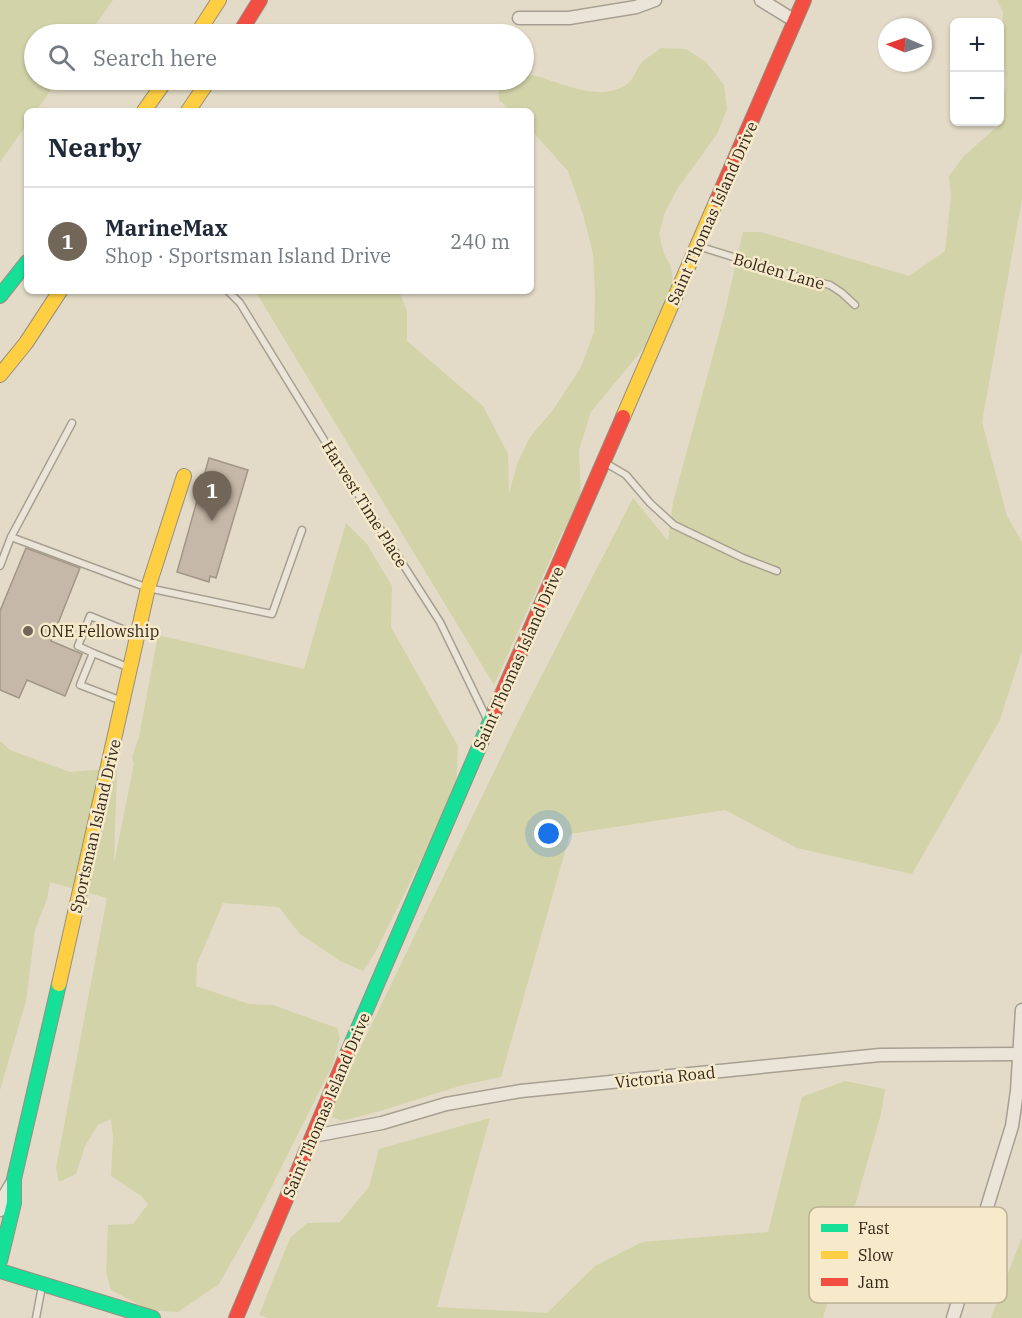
<!DOCTYPE html>
<meta charset="utf-8">
<style>
body{margin:0;font-family:"IBM Plex Serif",serif;background:#f6f6f7;color:#1f2937}
.controls{position:absolute;right:18px;top:18px;display:grid;overflow:hidden;border-radius:9px;box-shadow:0 2px 4px #0004}
.controls button{width:54px;height:54px;display:grid;place-items:center;padding:0;border:0;border-bottom:2px solid #e0e1e3;background:#fff;color:#1f2937;font:30px sans-serif}
.compass{position:absolute;left:878px;top:18px;width:54px;height:54px;border-radius:50%;background:#fff;box-shadow:0 2px 4px #0004;rotate:272deg}
.you{position:absolute;left:549px;top:834px;width:21px;height:21px;margin:-15px;border:4px solid #fff;border-radius:50%;background:#1a73e8;box-shadow:0 0 0 9px #1a73e833}
.badge{display:grid;place-items:center;width:39px;height:39px;border-radius:50%;background:#716657;color:#fff;font-size:20px;font-weight:700}
.pin{position:absolute;translate:-50% -50px;filter:drop-shadow(0 2px 3px #0008)}
.pin::after{content:'';position:absolute;top:32px;width:21px;height:18px;background:inherit;clip-path:polygon(0 0,100% 0,50% 100%)}
.list{margin:0;padding:0;list-style:none}
h2{display:flex;justify-content:space-between;align-items:center;height:78px;margin:0;padding:0 24px;font-size:26px}
h2 small{font-size:20px;font-weight:400;color:#747a83}
.list li{display:grid;grid-template-columns:39px 1fr auto;gap:18px;align-items:center;box-sizing:border-box;height:108px;padding:0 24px;border-top:2px solid #e0e1e3}
.list b{display:block;font-size:22px;white-space:nowrap}
.list p{margin:0;font-size:20px;white-space:nowrap;color:#747a83}
.list em{font-size:20px;font-style:normal;color:#747a83}
.icon{flex:none;width:33px;height:33px;fill:none;stroke:currentColor;stroke-width:2;stroke-linecap:round;stroke-linejoin:round}
.map{position:relative;flex:none;width:1022px;height:1318px;overflow:hidden}
.search{position:absolute;background:#fff;box-shadow:0 2px 4px #0004;left:24px;top:24px;width:510px;height:66px;display:flex;align-items:center;gap:15px;box-sizing:border-box;padding:0 21px;border-radius:33px;color:#747a83;font-size:22px}
.panel{position:absolute;background:#fff;box-shadow:0 2px 4px #0004;left:24px;top:108px;width:510px;height:186px;border-radius:9px}
.map>svg:first-child{display:block}
.green{fill:#d2d3a8}
.building{fill:#c6b8a8;stroke:#a29687;stroke-width:1.5}
.lines{fill:none;stroke-linecap:round;stroke-linejoin:round}
.lane-casing{stroke:#a79f91;stroke-width:9}
.street-casing{stroke:#a79f91;stroke-width:15}
.fast-casing{stroke:#978f81;stroke-width:16}
.slow-casing{stroke:#978f81;stroke-width:16}
.jam-casing{stroke:#978f81;stroke-width:16}
.lane{stroke:#ebe5d9;stroke-width:6}
.street{stroke:#ebe5d9;stroke-width:12}
.fast{stroke:#16e098;stroke-width:14}
.slow{stroke:#ffcf43;stroke-width:14}
.jam{stroke:#f24e42;stroke-width:14}
.poi-dot{fill:#716657;stroke:#f6eacb;stroke-width:2}
.labels{text-anchor:middle;dominant-baseline:central;stroke-width:5;stroke-linejoin:round;paint-order:stroke}
.street-label{font-size:16px;fill:#34271a;stroke:#f6eacb}
.poi-label{font-size:16px;fill:#34271a;stroke:#f6eacb;text-anchor:start}
.key{fill:#f6eacb;stroke:#bcb096;stroke-width:1.5}
.key-label{font-size:16px;fill:#34271a}
</style>
<div class="map">
<svg width="1022" height="1318" viewBox="0 0 1022 1318">
<rect width="100%" height="100%" fill="#e3dbc7"/>
<g class="green">
<polygon points="0,0 113,0 89,34 34,34 34,80 58,80 36,111 27,111 27,124 0,162"/>
<polygon points="997,0 1022,0 1022,199 982,422 1007,516 1022,542 1022,651 1000,720 912,874 797,848 725,810 570,834 501,1077 463,1085 380,1111 342,1121 332,1117 338,1094 522,714 633,498 668,541 673,502 725,311 743,232 761,232 909,276 945,251 951,196 949,176 964,156 1000,124 1006,84 1002,40 1003,12"/>
<path d="M661,48L686,49L706,62L724,85L727,109L717,134L678,188L665,212L659,234L664,254L671,266L673,286L648,343L591,412L579,450L581,498L568,530L563,531L494,685L257,294L259,291H399L407,311V341L483,406L508,454L509,494L517,464L530,437L553,410L581,367L594,332L595,295L593,254L583,214L568,171L531,130V111H511L499,100L498,84L502,80H524V73C556,79 595,104 626,85C634,80 636,69 642,62C647,57 655,53 661,48Z"/>
<polygon points="346,523 367,544 392,586 391,627 458,746 456,789 375,953 363,971 340,961 300,934 279,907 223,903 197,964 196,986 249,1004 273,1005 337,1028 340,1038 332,1066 253,1224 219,1284 178,1312 149,1310 111,1290 106,1272 108,1225 133,1224 148,1204 141,1196 111,1176 113,1138 111,1119 98,1125 85,1146 76,1174 59,1182 56,1168 107,898 50,882 47,899 35,930 26,1001 0,1090 0,741 10,750 70,772 117,768 114,864 134,763 132,757 139,737 158,635 304,669"/>
<polygon points="845,1081 885,1089 881,1114 823,1318 268,1318 259,1315 290,1238 307,1223 340,1222 369,1187 379,1149 490,1118 437,1307 547,1313 595,1266 642,1242 768,1232 802,1097"/>
<polygon points="1022,1237 1022,1318 991,1318"/>
</g>
<g class="building">
<polygon points="209,458 248,470 216,578 210,576 209,582 177,572"/>
<polygon points="26,548 80,568 51,641 82,654 65,696 27,680 19,698 0,690 0,611"/>
</g>
<g class="lines">
<g class="lane-casing">
<g id="lane">
<polyline points="698,246 794,276 830,285 842,293 855,305"/>
<polyline points="228,291 240,303 345,474 440,622 488,721"/>
<polyline points="72,423 11,537 148,588 272,614 302,530"/>
<polyline points="604,462 626,475 650,503 674,525 743,558 777,571"/>
<polyline points="0,566 11,537"/>
<polyline points="93,653 130,668"/>
<polyline points="122,701 80,685 93,653 78,646 90,616 137,635"/>
<polyline points="36,1318 42,1286"/>
</g>
</g>
<g class="street-casing">
<g id="street">
<polyline points="761,0 795,21"/>
<polyline points="519,18 569,18 636,7 655,0"/>
<polyline points="313,1136 382,1123 446,1104 521,1091 880,1055 1022,1054"/>
<polyline points="0,1210 3,1198 14,1180"/>
<polyline points="953,1318 1012,1126 1017,1091 1022,1010"/>
</g>
</g>
<g class="fast-casing">
<g id="fast">
<polyline points="0,296 27,262"/>
<polyline points="347,1054 495,710"/>
<polyline points="0,1261 14,1203 14,1179 59,984"/>
<polyline points="0,1271 153,1318"/>
</g>
</g>
<g class="slow-casing">
<g id="slow">
<polyline points="197,34 219,0"/>
<polyline points="144,111 166,80"/>
<polyline points="188,111 209,80"/>
<polyline points="0,375 26,343 60,291"/>
<polyline points="623,417 717,200"/>
<polyline points="59,984 148,588 184,476"/>
</g>
</g>
<g class="jam-casing">
<g id="jam">
<polyline points="239,34 260,0"/>
<polyline points="717,200 804,0"/>
<polyline points="495,710 623,417"/>
<polyline points="236,1318 347,1054"/>
</g>
</g>
<use href="#lane" class="lane"/>
<use href="#street" class="street"/>
<use href="#fast" class="fast"/>
<use href="#slow" class="slow"/>
<use href="#jam" class="jam"/>
</g>
<circle class="poi-dot" cx="28" cy="631" r="6"/>
<g class="labels">
<g class="street-label">
<text transform="translate(712 213) rotate(-66)">Saint Thomas Island Drive</text>
<text transform="translate(779 271) rotate(16)">Bolden Lane</text>
<text transform="translate(365 504) rotate(58)">Harvest Time Place</text>
<text transform="translate(518 658) rotate(-66)">Saint Thomas Island Drive</text>
<text transform="translate(95 826) rotate(-77)">Sportsman Island Drive</text>
<text transform="translate(665 1077) rotate(-6)">Victoria Road</text>
<text transform="translate(326 1105) rotate(-67)">Saint Thomas Island Drive</text>
</g>
<g class="poi-label">
<text x="40" y="631">ONE Fellowship</text>
</g>
</g>
<rect x="809" y="1207" width="198" height="96" rx="9" class="key"/>
<rect x="821" y="1224" width="27" height="8" fill="#16e098"/>
<rect x="821" y="1251" width="27" height="8" fill="#ffcf43"/>
<rect x="821" y="1278" width="27" height="8" fill="#f24e42"/>
<g class="key-label">
<text x="858" y="1234">Fast</text>
<text x="858" y="1261">Slow</text>
<text x="858" y="1288">Jam</text>
</g>
</svg>
<div class="controls">
<button>+</button>
<button>−</button>
</div>
<svg class="compass" viewBox="-18 -18 36 36"><path d="M0-13l5 13h-10z" fill="#e53935"/><path d="M0 13l5-13h-10z" fill="#747a83"/></svg>
<div class="you"></div>
<div class="pin badge" style="left:212px;top:521px">1</div>
<div class="search"><svg class="icon" aria-label="search" viewBox="0 0 24 24"><circle cx="10" cy="10" r="6"/><path d="M15 15l6 6"/></svg>Search here</div>
<section class="panel">
<h2>Nearby<small></small></h2>
<ul class="list">
<li><span class="badge">1</span><div><b>MarineMax</b><p>Shop · Sportsman Island Drive</p></div><em>240 m</em></li>
</ul>
</section>
</div>
